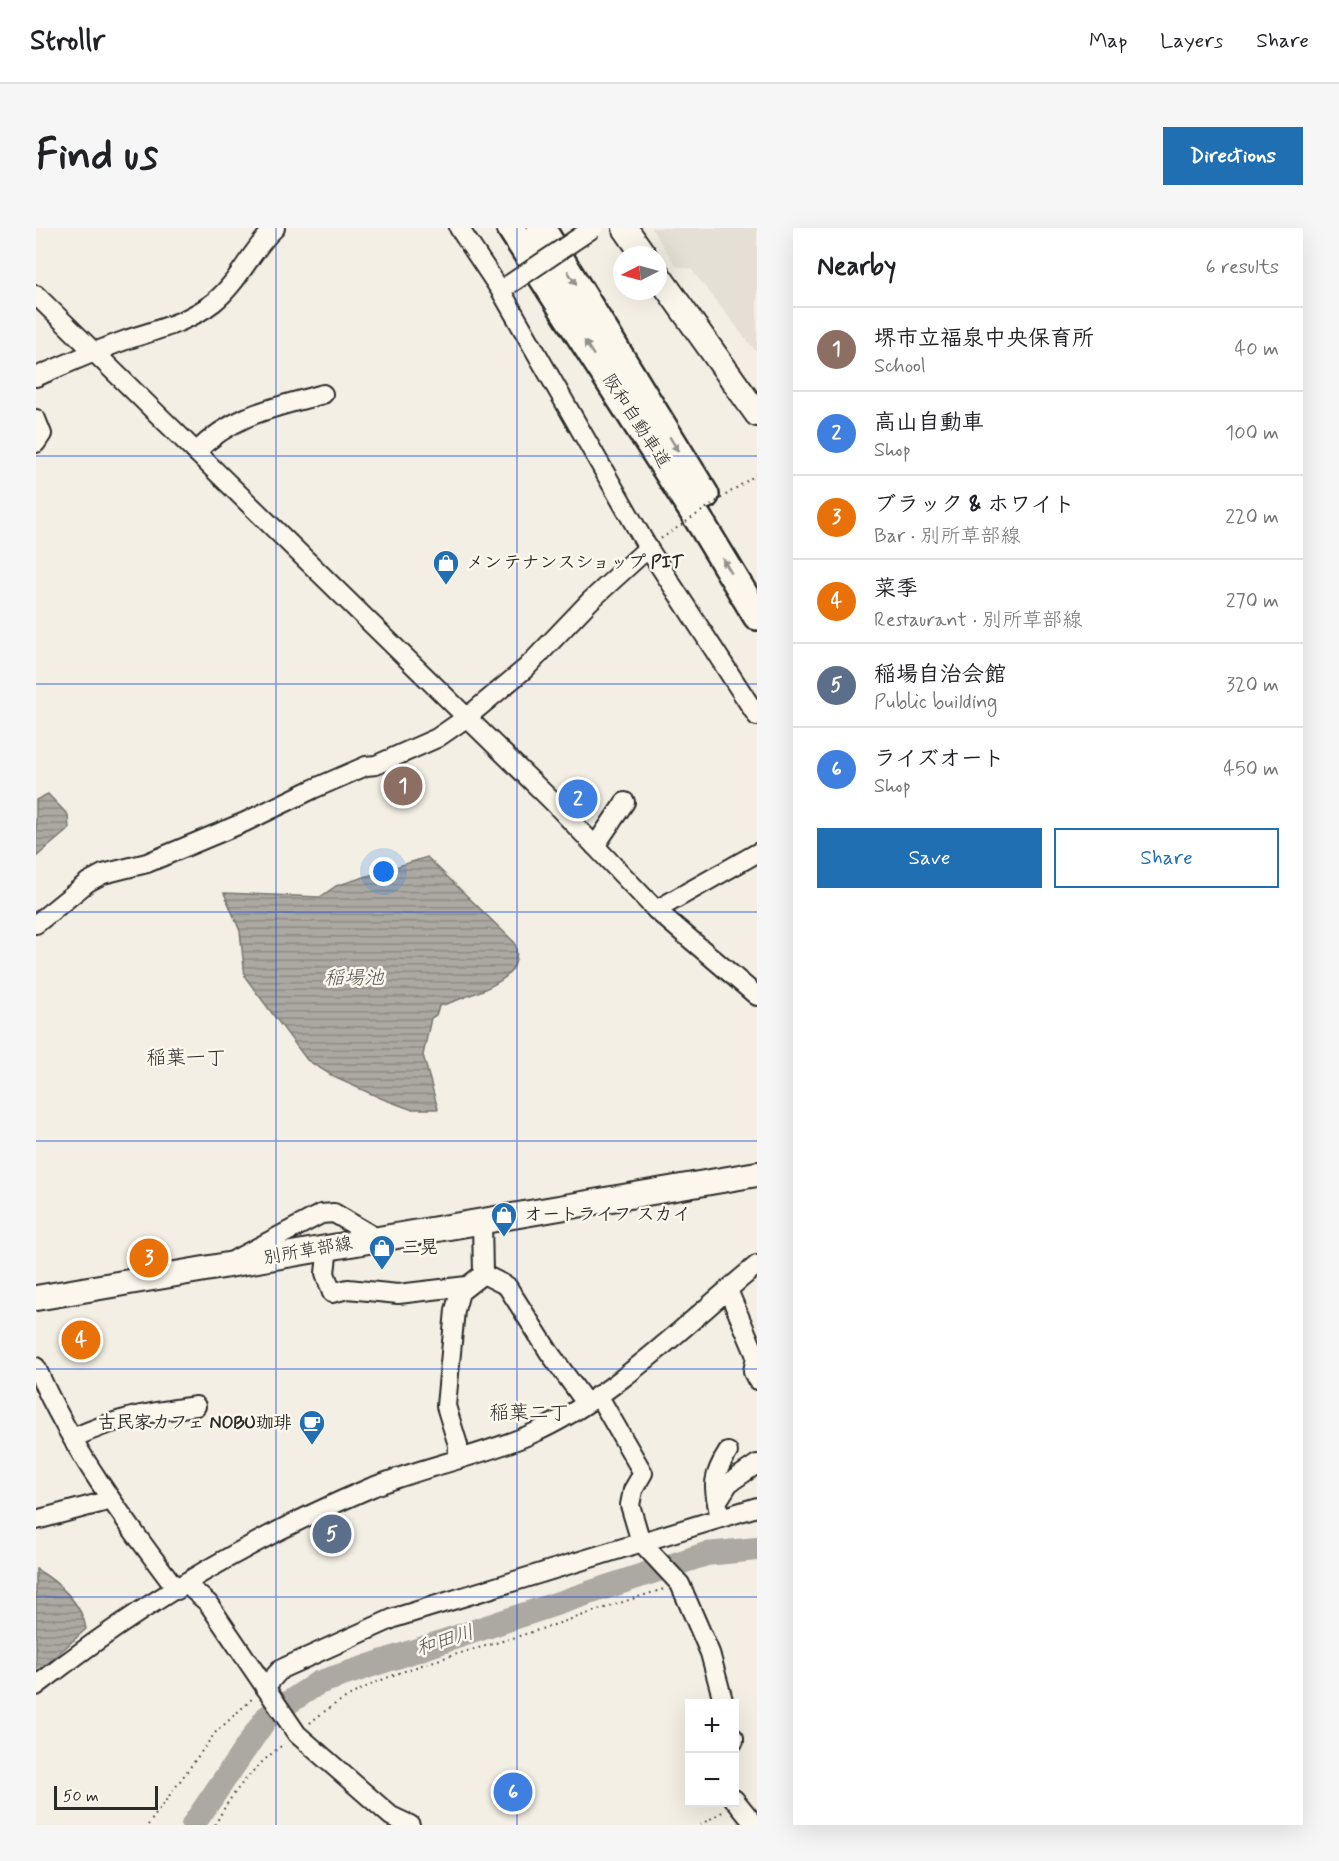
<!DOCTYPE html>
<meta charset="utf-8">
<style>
body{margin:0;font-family:Mynerve,"Klee One",sans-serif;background:#f6f6f6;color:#202124}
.controls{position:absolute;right:18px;bottom:18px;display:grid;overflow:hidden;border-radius:0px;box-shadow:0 6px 24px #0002}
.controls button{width:54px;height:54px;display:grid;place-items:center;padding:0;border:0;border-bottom:2px solid #e0e0e0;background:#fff;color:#202124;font:30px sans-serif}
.compass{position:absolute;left:577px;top:18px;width:54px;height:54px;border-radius:50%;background:#fff;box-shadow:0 6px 24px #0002;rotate:264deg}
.scale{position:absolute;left:18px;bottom:15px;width:104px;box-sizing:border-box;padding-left:6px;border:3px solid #2b2b2b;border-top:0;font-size:16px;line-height:21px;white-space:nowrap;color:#2b2b2b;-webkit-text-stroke:4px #fbf7ec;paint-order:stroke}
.you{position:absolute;left:348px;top:644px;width:21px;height:21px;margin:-15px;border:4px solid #fff;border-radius:50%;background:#1a73e8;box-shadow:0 0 0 9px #1a73e833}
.badge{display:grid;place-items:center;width:39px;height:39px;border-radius:50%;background:#1f6fb2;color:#fff;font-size:20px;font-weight:700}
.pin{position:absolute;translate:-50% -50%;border:3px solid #fff;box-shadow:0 2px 6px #0006}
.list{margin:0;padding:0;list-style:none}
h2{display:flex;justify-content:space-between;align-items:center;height:78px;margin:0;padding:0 24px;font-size:26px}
h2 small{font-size:20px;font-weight:400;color:#757577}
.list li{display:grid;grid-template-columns:39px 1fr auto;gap:18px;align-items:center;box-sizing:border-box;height:84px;padding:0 24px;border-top:2px solid #e0e0e0}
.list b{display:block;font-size:22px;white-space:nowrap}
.list p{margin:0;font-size:20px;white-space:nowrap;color:#757577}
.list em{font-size:20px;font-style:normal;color:#757577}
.actions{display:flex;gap:12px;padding:18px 24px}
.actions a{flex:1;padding:14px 0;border:2px solid #1f6fb2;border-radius:0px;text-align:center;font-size:21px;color:#1f6fb2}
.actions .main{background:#1f6fb2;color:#fff}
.map{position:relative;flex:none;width:721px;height:1597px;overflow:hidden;border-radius:0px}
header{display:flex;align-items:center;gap:36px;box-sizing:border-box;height:84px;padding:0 30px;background:#fff;border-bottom:2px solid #e0e0e0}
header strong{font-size:28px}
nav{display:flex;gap:33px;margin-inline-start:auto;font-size:21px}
.intro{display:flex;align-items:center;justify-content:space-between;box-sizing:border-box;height:144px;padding:0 36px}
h1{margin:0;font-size:42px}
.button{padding:15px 27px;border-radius:0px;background:#1f6fb2;color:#fff;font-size:21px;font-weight:700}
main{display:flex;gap:36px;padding:0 36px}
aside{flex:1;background:#fff;border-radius:0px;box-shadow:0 6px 24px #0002}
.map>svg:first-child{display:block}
.built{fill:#e4e0d6}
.water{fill:url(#water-rules);stroke:#787772;stroke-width:1.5}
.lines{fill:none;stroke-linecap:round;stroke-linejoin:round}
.river{stroke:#aca9a2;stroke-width:24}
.minor-casing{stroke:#2b2b2b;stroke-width:22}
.major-casing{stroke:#2b2b2b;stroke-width:28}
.highway-casing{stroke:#2b2b2b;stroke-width:32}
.path{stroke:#2b2b2b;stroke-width:2;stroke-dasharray:1.5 4.5;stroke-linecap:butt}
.minor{stroke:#fbf7ec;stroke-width:18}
.major{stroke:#fbf7ec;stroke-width:24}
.highway{stroke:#fbf7ec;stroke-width:27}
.minor-bridge-casing{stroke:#2b2b2b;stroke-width:22;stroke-linecap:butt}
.path-bridge{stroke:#2b2b2b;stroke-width:2;stroke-dasharray:1.5 4.5;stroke-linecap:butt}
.minor-bridge{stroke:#fbf7ec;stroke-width:18}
.oneway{fill:#93918c}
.grid{fill:none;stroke:#1d4ed8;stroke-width:1.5;stroke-opacity:0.55}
.labels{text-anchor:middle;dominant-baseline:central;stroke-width:5;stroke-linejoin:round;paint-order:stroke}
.street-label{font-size:18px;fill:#2b2b2b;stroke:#fbf7ec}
.poi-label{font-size:18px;font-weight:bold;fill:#2b2b2b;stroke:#fbf7ec;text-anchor:start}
.water-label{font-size:20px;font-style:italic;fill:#585755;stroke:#fbf7ec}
.neighbourhood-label{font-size:20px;fill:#2b2b2b;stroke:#fbf7ec}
</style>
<header>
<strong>Strollr</strong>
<nav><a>Map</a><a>Layers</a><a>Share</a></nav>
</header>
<div class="intro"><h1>Find us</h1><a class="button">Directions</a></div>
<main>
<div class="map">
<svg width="721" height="1597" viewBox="0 0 721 1597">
<defs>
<pattern id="water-rules" width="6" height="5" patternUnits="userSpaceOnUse" patternTransform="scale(1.5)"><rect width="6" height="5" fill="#aca9a2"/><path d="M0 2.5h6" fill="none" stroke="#8c8a84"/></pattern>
</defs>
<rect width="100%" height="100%" fill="#f3efe4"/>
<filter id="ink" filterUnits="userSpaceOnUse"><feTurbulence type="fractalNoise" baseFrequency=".0167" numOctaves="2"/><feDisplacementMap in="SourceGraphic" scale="12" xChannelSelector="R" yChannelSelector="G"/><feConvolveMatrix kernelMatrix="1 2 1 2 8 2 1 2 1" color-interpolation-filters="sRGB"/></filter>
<g filter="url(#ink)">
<polygon class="built" points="615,0 721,0 721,125 655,41 640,38"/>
<g class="water">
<polygon points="12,566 32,587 33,601 0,629 0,572"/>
<path d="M391,629L479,715C487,745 463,755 440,765C428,769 416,775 403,778L400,787L395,790L387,827L402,881H374L347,871L300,850L271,832L209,749L204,703L188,665L284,669L300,658Z"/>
<path d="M0,1341C21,1353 47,1376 50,1401L0,1446Z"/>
</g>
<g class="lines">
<polyline class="river" points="157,1597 231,1489 282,1455 670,1326 721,1321"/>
<g class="minor-casing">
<g id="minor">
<polyline points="423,0 465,63 612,320 721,488"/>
<polyline points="0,67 516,573 620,682 721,768"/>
<path d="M0,149C30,136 59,123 90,112C120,102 151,95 178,74C203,54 215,22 239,0"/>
<polyline points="0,191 6,206 0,215"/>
<path d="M160,224C198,186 237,180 287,166"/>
<polyline points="559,618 589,574"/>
<polyline points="620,682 721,625"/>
<polyline points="0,696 52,654 67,646 111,635 209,594 277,561 330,538 340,537 401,510 430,490 490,440 554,373 612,320"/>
<polyline points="292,1019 289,1045 296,1065 312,1061 362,1066 431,1058"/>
<polyline points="200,1031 285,986 298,985 342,1011"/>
<polyline points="447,1046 471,1058 513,1124 550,1175"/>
<polyline points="692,1062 720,1128 717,1144 721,1152"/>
<path d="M0,1139C35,1220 88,1292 141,1362"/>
<polyline points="562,1167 607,1245 597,1262 594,1277 605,1314 644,1356 674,1425 688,1476"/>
<path d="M37,1210C82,1189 111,1185 160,1178"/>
<polyline points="422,1231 422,1217 410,1178 419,1082 424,1064 447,1046 446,993"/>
<polyline points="681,1274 693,1255 721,1236"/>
<path d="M684,1290C678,1259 674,1252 692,1224"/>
<polyline points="0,1292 75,1272"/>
<polyline points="150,1356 172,1375 261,1506 355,1588 374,1597"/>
<path d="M0,1458C101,1379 216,1310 334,1260C386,1239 442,1229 493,1207C577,1171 651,1094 721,1037"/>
<polyline points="229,1459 245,1441 358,1390 721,1279"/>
<polyline points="698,1510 698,1513"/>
<polyline points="698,1571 719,1597"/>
</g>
</g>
<g class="major-casing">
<g id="major">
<polyline points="589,0 608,27"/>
<polyline points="622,47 721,186"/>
<polyline points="0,1070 721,946"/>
</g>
</g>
<g class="highway-casing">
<g id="highway">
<polyline points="475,0 666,297 721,388"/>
<polyline points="505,0 669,267"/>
</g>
</g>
<g class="path">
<path d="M274,1495C329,1447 411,1430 480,1409C529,1394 578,1376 628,1361"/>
<polyline points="112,1597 179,1505 217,1470"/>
<path d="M179,1597C195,1565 219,1537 248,1516"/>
<polyline points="664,1597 688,1583"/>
</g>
<use href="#minor" class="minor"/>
<use href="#major" class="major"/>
<use href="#highway" class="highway"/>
<g class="minor-bridge-casing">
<polyline id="minor-bridge" points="474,56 557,0"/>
</g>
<polyline class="path-bridge" points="620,314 721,246"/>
<use href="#minor-bridge" class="minor-bridge"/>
</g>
<defs><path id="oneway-solid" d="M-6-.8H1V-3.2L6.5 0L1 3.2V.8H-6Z" transform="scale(1.5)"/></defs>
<g class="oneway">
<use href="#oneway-solid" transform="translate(536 50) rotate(59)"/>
<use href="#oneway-solid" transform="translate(553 120) rotate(-123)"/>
<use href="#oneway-solid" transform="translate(638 216) rotate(59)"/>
<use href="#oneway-solid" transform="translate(691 338) rotate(-121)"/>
</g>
</g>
<path class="grid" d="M240,0V1597M481,0V1597M0,228H721M0,456H721M0,684H721M0,913H721M0,1141H721M0,1369H721"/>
<defs>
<g id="shop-pin" transform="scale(1.35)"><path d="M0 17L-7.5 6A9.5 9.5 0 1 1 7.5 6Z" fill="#1f6fb2" stroke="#fbf7ec"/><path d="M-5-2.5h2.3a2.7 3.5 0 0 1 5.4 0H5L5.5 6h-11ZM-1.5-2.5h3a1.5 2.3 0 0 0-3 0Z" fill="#fff"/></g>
<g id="cafe-pin" transform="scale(1.35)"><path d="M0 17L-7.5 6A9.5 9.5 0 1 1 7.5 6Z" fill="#1f6fb2" stroke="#fbf7ec"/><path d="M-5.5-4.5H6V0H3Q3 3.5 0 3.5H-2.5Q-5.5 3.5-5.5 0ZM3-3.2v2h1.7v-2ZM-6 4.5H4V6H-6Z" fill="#fff"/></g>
</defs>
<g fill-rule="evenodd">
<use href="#shop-pin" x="410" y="335"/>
<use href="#shop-pin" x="468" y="987"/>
<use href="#shop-pin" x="346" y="1020"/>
<use href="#cafe-pin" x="276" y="1195"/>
</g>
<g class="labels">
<g class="street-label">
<text transform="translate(600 193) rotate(57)">阪和自動車道</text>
<text transform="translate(272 1023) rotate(-10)">別所草部線</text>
</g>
<g class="poi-label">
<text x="430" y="335">メンテナンスショップ PIT</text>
<text x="488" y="987">オートライフ スカイ</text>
<text x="366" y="1020">三晃</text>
<text x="256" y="1195" text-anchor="end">古民家カフェ NOBU珈琲</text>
</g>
<g class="water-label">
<text x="318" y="750">稲場池</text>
<text transform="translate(409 1413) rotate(-18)">和田川</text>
</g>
<g class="neighbourhood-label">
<text x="150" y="830">稲葉一丁</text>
<text x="493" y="1185">稲葉二丁</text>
</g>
</g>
</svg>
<div class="controls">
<button>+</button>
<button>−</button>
</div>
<svg class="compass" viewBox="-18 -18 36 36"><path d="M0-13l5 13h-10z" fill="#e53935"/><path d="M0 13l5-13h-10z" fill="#757577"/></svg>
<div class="scale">50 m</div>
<div class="you"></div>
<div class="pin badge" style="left:367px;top:558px;background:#8d6e63">1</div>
<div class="pin badge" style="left:542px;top:571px;background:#3f7fe0">2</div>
<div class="pin badge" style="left:113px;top:1030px;background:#e8710a">3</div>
<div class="pin badge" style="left:45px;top:1112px;background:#e8710a">4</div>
<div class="pin badge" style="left:296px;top:1306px;background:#5c6f8a">5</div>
<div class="pin badge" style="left:477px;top:1564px;background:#3f7fe0">6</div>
</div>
<aside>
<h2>Nearby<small>6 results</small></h2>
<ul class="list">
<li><span class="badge" style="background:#8d6e63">1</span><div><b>堺市立福泉中央保育所</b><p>School</p></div><em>40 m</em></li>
<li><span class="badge" style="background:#3f7fe0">2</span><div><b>高山自動車</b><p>Shop</p></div><em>100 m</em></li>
<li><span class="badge" style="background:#e8710a">3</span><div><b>ブラック &amp; ホワイト</b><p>Bar · 別所草部線</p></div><em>220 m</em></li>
<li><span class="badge" style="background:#e8710a">4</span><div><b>菜季</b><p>Restaurant · 別所草部線</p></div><em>270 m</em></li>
<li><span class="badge" style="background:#5c6f8a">5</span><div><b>稲場自治会館</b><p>Public building</p></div><em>320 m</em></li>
<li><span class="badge" style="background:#3f7fe0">6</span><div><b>ライズオート</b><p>Shop</p></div><em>450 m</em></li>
</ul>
<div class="actions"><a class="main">Save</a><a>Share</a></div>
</aside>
</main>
